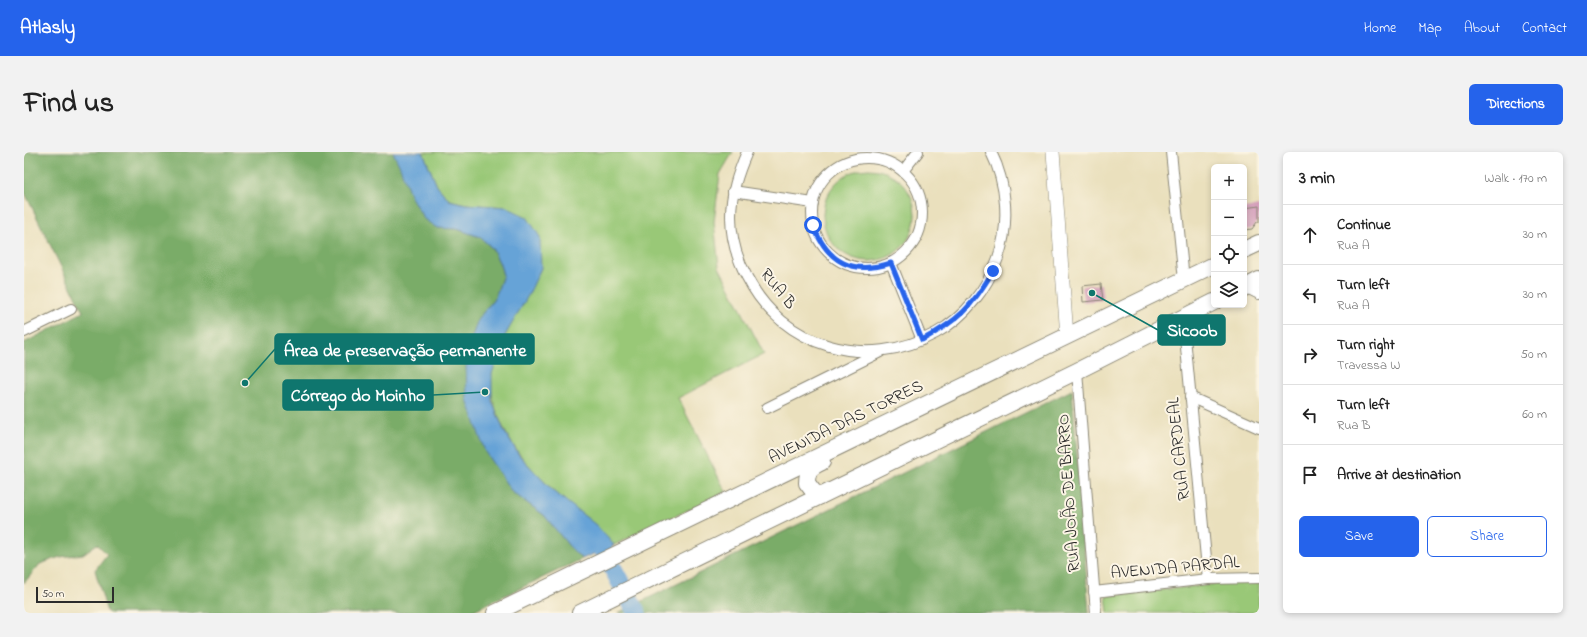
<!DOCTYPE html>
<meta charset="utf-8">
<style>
body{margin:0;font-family:"Indie Flower",sans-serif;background:#f2f2f2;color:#222}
.controls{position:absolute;right:12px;top:12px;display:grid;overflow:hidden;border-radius:6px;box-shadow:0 2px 6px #0003}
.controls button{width:36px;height:36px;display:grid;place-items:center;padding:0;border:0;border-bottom:1px solid #e0e0e0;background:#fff;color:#222;font:20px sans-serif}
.scale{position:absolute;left:12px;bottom:10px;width:78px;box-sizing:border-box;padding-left:4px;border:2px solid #2b2b2b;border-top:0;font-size:11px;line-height:14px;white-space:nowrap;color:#2b2b2b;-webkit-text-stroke:3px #fcf5e5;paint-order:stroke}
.stop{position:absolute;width:12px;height:12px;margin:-9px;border:3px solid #2563eb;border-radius:50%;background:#fff}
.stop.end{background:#2563eb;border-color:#fff;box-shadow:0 1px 4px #0008}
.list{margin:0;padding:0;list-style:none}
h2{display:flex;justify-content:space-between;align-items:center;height:52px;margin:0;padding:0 16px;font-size:17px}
h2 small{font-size:13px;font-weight:400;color:#767676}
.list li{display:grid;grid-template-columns:26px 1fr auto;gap:12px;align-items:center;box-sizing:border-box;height:60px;padding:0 16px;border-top:1px solid #e0e0e0}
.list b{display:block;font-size:15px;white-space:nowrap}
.list p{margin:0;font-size:13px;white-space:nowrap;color:#767676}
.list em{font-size:13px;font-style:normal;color:#767676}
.actions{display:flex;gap:8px;padding:12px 16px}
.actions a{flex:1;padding:9px 0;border:1px solid #2563eb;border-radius:6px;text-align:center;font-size:14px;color:#2563eb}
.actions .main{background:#2563eb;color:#fff}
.icon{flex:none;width:22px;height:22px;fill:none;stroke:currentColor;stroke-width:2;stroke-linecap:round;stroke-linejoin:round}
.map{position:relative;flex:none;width:1235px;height:461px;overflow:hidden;border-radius:6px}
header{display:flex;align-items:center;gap:24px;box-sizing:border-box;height:56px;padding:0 20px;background:#2563eb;color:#fff}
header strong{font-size:19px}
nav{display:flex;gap:22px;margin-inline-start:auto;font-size:14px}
.intro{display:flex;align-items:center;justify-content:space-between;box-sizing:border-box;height:96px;padding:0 24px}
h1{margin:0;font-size:28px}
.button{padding:10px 18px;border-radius:6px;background:#2563eb;color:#fff;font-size:14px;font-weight:700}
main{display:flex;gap:24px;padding:0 24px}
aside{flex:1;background:#fff;border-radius:6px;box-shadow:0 2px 6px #0003}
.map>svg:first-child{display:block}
.green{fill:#99c877;stroke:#627a51}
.forest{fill:#7aac68;stroke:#526c4a}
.water{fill:#66a3d7;stroke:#486781}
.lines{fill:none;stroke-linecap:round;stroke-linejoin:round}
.river{stroke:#66a3d7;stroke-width:19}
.building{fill:#d39cba}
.minor-casing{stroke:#8a8674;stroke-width:12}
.tertiary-casing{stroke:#8a8674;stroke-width:14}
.primary-casing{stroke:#8a8674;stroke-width:18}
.minor{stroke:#fff;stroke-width:10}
.tertiary{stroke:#fff;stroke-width:13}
.primary{stroke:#fff;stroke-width:16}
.route{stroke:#2563eb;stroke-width:5}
.labels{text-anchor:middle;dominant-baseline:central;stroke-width:4;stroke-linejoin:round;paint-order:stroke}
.street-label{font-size:17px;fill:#2b2b2b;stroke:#fcf5e5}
.leader{fill:none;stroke:#0f766e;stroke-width:1.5}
.callout-dot{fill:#0f766e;stroke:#fcf5e5;stroke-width:1.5}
.callout{fill:#0f766e;stroke:#0f766e;stroke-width:1.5}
.callout-label{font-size:18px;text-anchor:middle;font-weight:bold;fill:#fff}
</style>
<header>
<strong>Atlasly</strong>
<nav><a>Home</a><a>Map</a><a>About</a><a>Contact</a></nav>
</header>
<div class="intro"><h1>Find us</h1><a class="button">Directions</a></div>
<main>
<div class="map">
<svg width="1235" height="461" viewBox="0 0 1235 461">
<rect width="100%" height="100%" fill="#fcf5e5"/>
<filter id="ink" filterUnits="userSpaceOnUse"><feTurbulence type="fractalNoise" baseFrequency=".025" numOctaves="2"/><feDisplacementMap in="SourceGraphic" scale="8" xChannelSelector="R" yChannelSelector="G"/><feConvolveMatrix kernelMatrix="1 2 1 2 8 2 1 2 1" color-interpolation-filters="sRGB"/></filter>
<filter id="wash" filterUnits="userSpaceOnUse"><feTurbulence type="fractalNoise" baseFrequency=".012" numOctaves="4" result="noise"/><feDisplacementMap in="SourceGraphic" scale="16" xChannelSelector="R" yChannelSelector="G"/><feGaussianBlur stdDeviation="0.9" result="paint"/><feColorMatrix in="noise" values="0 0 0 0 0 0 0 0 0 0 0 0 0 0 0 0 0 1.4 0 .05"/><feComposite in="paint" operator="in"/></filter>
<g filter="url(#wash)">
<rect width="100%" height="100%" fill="#eae0bd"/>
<g class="green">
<path d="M399,0H709L696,22L690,70L695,115L740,202L654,246L702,340L590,393C549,350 495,321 474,263C469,250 465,235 468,221C476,183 501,151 517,116L482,55L442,52L425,48L413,34Z"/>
<circle cx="845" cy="63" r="46"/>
<polygon points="1229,428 1235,429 1235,461 1084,461 1082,444"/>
</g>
<g class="forest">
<polygon points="0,0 369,0 413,76 433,77 456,85 468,96 476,112 479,123 471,146 454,167 448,185 488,340 520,363 545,394 558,407 444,461 86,461 83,460 71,418 83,402 73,392 59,402 36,405 16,412 0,431 0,191 59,160 0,39"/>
<polygon points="1048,238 1065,461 594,461"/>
</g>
<polygon class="water" points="369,0 399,0 413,34 425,48 442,52 482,55 503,65 516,85 517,116 505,142 479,187 468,222 468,249 480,279 495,303 528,338 572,373 590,393 558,407 545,394 520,363 488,340 461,300 443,247 442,214 448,185 454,167 471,146 479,123 476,112 468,96 456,85 433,77 413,76 400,67 387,45 376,15"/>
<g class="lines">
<polyline class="river" points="562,379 575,391 613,461"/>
</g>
<g id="blocks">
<g class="building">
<polygon points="1235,54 1235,70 1233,70 1228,77 1220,78 1220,56"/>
<polygon points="1077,132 1079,148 1059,150 1058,134"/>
</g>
</g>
</g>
<g filter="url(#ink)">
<use href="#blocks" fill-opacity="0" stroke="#8a8674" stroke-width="1"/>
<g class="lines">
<g class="minor-casing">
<g id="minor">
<path d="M723,0C714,21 707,41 707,64C707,85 713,107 723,125C759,196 843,219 912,181C941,165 963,137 974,106C986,72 983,32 967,0"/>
<polyline points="1147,0 1160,128"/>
<circle cx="843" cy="61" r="55"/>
<polyline points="879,19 894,0"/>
<polyline points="709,39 789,51"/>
<polyline points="867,111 898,188"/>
<polyline points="1221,135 1235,142"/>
<polyline points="1159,164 1184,427"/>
<polyline points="0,180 47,157"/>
<polyline points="1053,219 1072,461"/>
<polyline points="1166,245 1235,276"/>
<polyline points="743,256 856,200"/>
<polyline points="1070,440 1184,427 1235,426"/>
</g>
</g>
<g class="tertiary-casing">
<polyline id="tertiary" points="1029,0 1043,184"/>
</g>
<g class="primary-casing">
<g id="primary">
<polyline points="1220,98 1235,91"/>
<polyline points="1220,136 1235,128"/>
<path d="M796,344L789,339L783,331C783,318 787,315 798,310"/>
<polyline points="471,461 1190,113"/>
<polyline points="556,461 1053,219 1190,150"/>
</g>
</g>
<use href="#minor" class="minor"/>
<use href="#tertiary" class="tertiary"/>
<use href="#primary" class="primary"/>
</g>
</g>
<g class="lines" filter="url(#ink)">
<path class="route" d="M789,73C804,111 828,123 867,111L898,188C935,168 948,155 969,119"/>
</g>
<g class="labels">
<g class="street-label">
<text transform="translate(754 137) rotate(51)">RUA B</text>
<text transform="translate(822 270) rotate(-26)">AVENIDA DAS TORRES</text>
<text transform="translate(1155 297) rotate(-96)">RUA CARDEAL</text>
<text transform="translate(1045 341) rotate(-94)">RUA JOÃO DE BARRO</text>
<text transform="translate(1151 416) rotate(-5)">AVENIDA PARDAL</text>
</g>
</g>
<path class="leader" d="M1068 141L1134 178M221 231L251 197M461 240L409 243"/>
<g class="callout-dot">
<circle cx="1068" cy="141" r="4"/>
<circle cx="221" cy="231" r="4"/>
<circle cx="461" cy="240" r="4"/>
</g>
<g class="callout">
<rect x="1134" y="163" width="67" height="30" rx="4"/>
<rect x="251" y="182" width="259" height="30" rx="4"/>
<rect x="259" y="228" width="150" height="30" rx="4"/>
</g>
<g class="callout-label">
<text x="1168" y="184">Sicoob</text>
<text x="381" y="204">Área de preservação permanente</text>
<text x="334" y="249">Córrego do Moinho</text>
</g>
</svg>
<div class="controls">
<button>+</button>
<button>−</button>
<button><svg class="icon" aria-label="locate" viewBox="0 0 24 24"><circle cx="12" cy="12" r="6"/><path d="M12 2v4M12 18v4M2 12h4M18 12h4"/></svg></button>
<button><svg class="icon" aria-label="layers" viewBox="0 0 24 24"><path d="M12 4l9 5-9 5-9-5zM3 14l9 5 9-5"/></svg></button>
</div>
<div class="scale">50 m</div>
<div class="stop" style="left:789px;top:73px"></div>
<div class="stop end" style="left:969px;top:119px"></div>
</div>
<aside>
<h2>3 min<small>Walk · 170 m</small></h2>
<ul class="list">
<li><svg class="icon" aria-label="ahead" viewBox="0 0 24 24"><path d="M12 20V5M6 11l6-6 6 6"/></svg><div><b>Continue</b><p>Rua A</p></div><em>30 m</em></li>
<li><svg class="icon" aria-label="left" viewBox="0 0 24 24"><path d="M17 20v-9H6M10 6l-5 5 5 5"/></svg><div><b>Turn left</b><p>Rua A</p></div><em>30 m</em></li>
<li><svg class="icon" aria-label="right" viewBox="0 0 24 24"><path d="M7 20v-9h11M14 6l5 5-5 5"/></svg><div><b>Turn right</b><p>Travessa W</p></div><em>50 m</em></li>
<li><svg class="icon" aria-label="left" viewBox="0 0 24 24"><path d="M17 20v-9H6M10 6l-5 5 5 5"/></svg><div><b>Turn left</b><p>Rua B</p></div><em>60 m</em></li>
<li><svg class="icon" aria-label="arrive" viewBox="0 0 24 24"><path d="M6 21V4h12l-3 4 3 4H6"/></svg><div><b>Arrive at destination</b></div></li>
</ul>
<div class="actions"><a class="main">Save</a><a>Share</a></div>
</aside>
</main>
